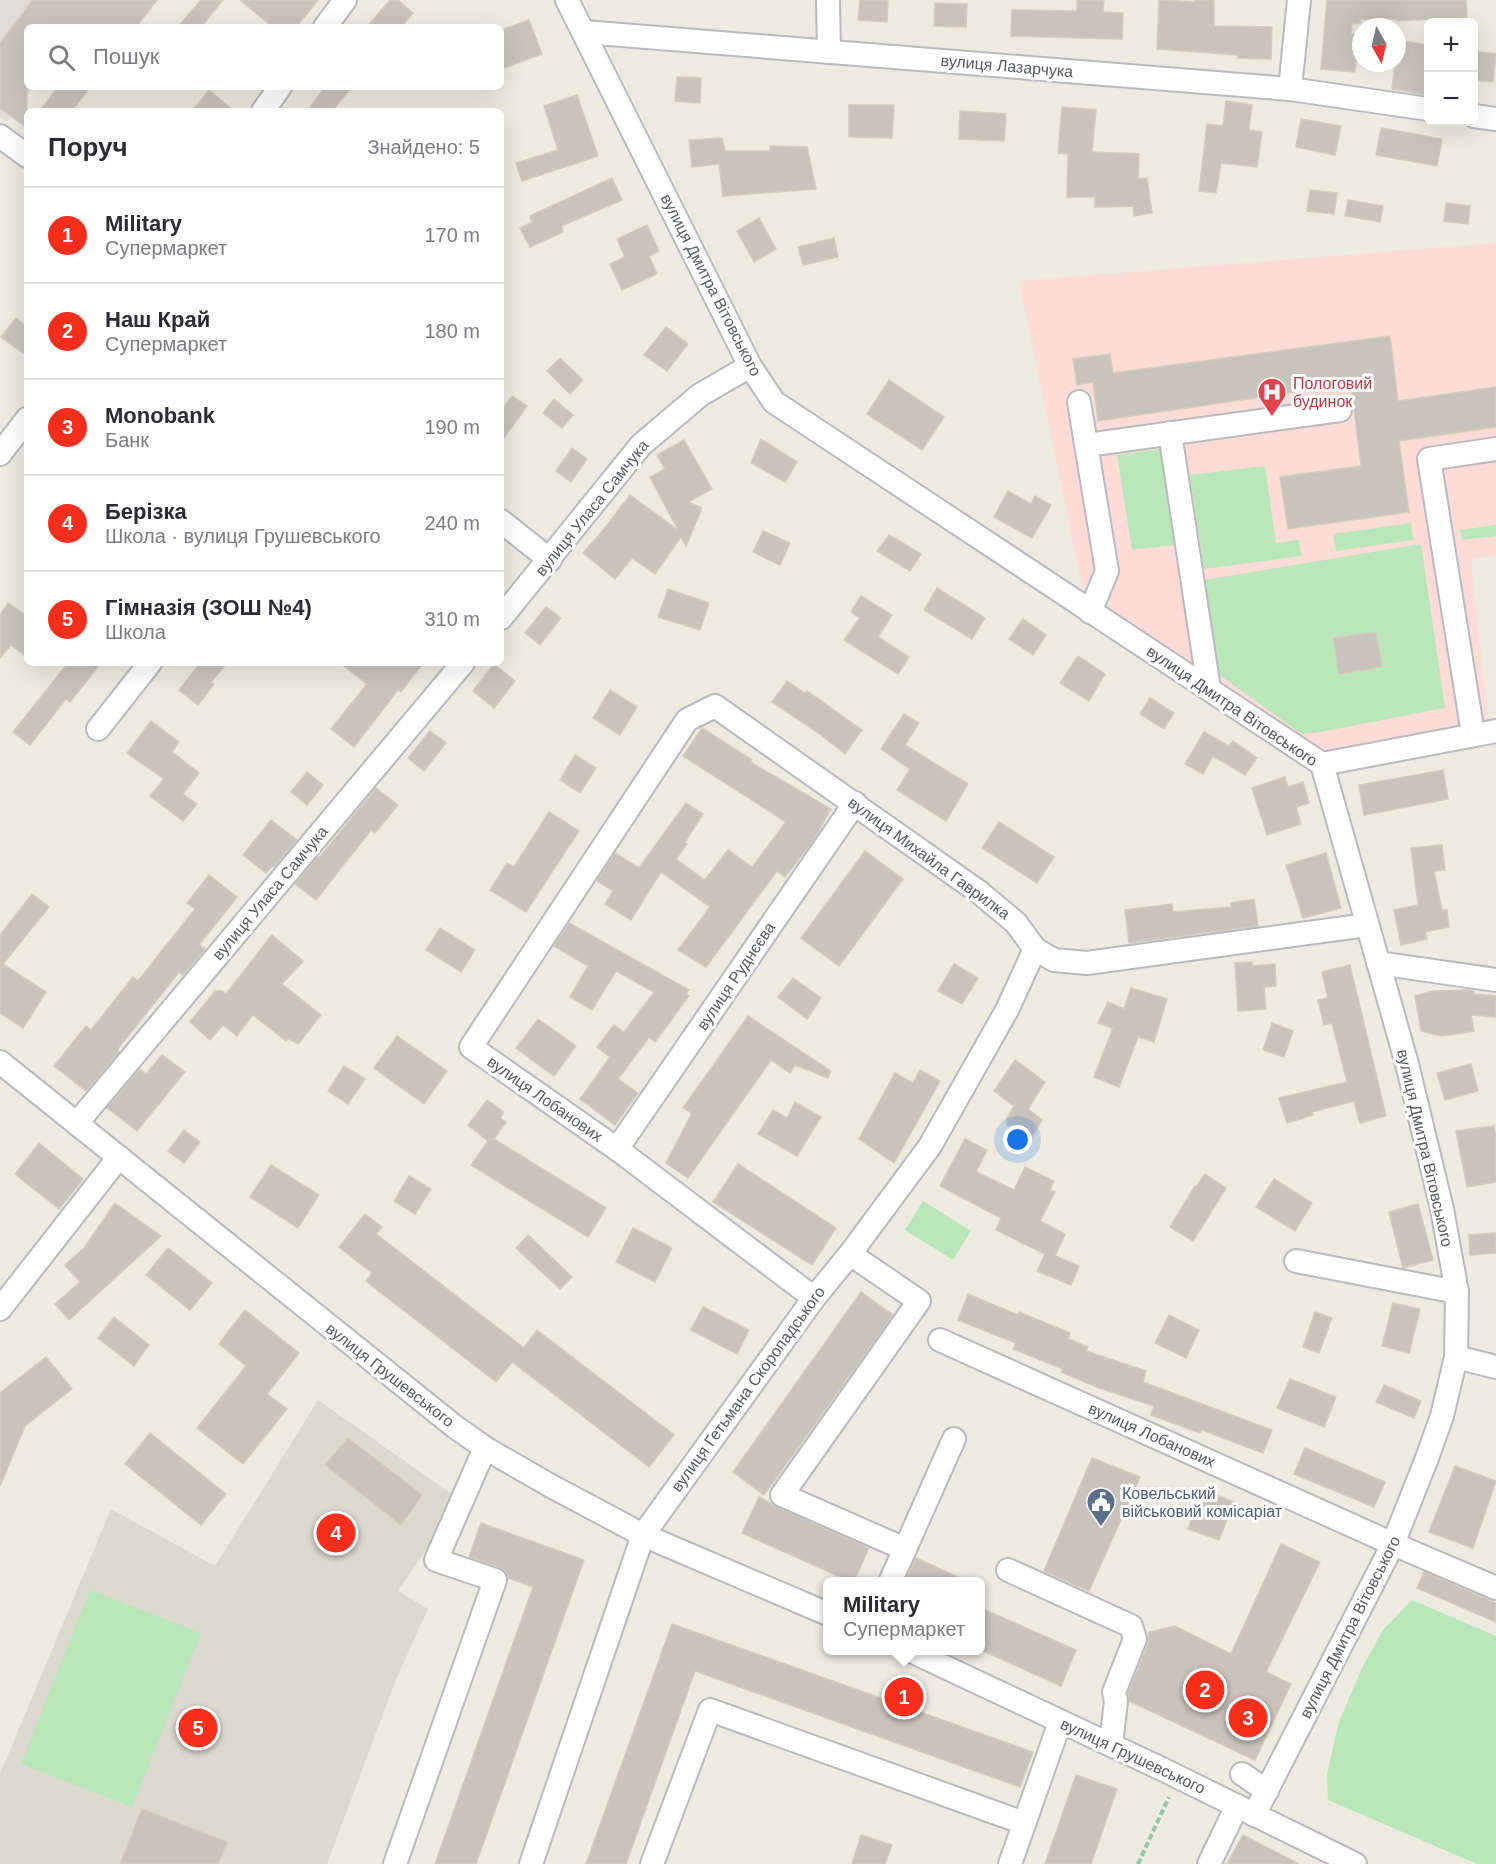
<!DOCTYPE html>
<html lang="uk">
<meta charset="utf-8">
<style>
body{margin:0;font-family:Arial,sans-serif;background:#f7f7f7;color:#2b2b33}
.controls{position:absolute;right:18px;top:18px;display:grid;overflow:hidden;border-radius:9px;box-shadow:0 6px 24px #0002}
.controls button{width:54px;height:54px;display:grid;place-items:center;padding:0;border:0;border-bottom:2px solid #e1e1e2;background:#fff;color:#2b2b33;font:30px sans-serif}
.compass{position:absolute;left:1352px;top:18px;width:54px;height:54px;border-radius:50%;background:#fff;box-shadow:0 6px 24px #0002;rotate:172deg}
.you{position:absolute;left:1018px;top:1140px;width:21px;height:21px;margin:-15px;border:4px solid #fff;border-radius:50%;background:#1a73e8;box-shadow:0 0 0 9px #1a73e833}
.badge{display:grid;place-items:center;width:39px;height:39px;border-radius:50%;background:#f62f1c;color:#fff;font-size:20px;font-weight:700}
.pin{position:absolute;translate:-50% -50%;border:3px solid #fff;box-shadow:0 2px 6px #0006}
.popup{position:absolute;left:823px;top:1577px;width:162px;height:78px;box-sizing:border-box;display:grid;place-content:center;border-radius:9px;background:#fff;filter:drop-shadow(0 2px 4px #0005);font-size:20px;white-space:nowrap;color:#7c7c81}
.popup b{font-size:22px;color:#2b2b33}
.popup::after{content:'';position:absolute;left:50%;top:100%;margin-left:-12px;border:12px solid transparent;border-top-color:#fff}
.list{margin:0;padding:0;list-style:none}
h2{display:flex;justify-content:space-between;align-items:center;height:78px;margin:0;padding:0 24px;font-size:26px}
h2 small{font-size:20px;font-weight:400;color:#7c7c81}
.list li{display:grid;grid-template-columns:39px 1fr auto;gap:18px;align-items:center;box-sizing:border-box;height:96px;padding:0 24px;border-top:2px solid #e1e1e2}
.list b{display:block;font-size:22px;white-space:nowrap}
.list p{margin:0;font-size:20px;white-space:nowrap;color:#7c7c81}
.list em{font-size:20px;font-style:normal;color:#7c7c81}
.icon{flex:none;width:33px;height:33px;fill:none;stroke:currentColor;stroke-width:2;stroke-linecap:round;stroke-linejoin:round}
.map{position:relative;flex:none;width:1496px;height:1864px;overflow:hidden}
.search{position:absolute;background:#fff;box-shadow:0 6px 24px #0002;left:24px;top:24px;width:480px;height:66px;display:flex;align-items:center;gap:15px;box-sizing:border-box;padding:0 21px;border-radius:9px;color:#7c7c81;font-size:22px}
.panel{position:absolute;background:#fff;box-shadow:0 6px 24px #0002;left:24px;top:108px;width:480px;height:558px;border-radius:9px}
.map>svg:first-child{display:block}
.industrial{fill:#e0ddd7}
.education{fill:#dcd9ce}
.medical{fill:#fddcd8}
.green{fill:#b9e7b9}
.building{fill:#c8c4bc;stroke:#d2ccbd;stroke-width:1.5}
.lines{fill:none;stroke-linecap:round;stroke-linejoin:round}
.minor-casing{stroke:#b8bac0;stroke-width:26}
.path{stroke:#92c8a2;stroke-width:4;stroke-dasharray:6 3;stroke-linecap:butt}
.minor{stroke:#fff;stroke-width:22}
.labels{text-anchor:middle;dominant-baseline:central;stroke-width:6;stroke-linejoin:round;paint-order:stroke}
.street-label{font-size:16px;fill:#585c62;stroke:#fff}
.health-label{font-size:16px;fill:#be3a42;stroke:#fff;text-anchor:start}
.service-label{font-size:16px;fill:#4e5e75;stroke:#fff;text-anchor:start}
</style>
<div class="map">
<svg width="1496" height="1864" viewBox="0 0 1496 1864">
<rect width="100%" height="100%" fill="#edeadf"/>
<polygon class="industrial" points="0,0 99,0 27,27 27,87 34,87 7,122 0,117"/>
<polygon class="education" points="318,1400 460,1500 398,1591 428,1609 395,1682 327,1864 0,1864 0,1774 111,1509 215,1566"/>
<polygon class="medical" points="1496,243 1496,555 1471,559 1488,721 1324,755 1084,596 1019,281"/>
<g class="green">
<polygon points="1161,449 1176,545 1132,550 1117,455"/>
<polygon points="1265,466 1276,543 1299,540 1301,556 1204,569 1190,475"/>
<polygon points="1411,523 1413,540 1336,551 1333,534"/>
<polygon points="1496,525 1496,536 1462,540 1460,530"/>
<polygon points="1421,544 1445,708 1315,733 1302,734 1215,672 1204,580"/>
<polygon points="923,1201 971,1231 953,1260 905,1230"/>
<polygon points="90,1590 201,1633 132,1807 21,1764"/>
<polygon points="1412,1600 1496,1636 1496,1864 1477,1864 1328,1800 1327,1774 1339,1722 1362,1668 1383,1630"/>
</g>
<g class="building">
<polygon points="33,0 157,0 136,27 27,27 27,128 0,108 0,43"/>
<polygon points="201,0 223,0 201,27 178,27"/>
<polygon points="240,0 318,0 296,27 273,27"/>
<polygon points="390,0 398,0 413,13 401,27 367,27"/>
<polygon points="860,0 888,0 887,22 858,20"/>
<polygon points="1077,0 1104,0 1103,12 1123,13 1122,39 1011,36 1012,10 1077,11"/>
<polygon points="1159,0 1194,2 1194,0 1214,0 1214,26 1272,27 1271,59 1238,58 1238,55 1157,49"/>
<polygon points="1327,0 1466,0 1467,17 1397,21 1397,19 1360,19 1360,23 1352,24 1351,34 1359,35 1355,72 1321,69"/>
<polygon points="935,3 967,4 966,27 934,26"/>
<polygon points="529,20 542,54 501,69 501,30"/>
<polygon points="1397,40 1428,45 1428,95 1392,89 1395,63 1397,63"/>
<polygon points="1473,51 1496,54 1493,82 1473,80"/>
<polygon points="677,77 701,78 700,103 675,101"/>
<polygon points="58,87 90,87 72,111 40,111"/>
<polygon points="325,87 352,87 332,111 307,111"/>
<polygon points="209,90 234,111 192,111"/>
<polygon points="577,95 598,156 522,181 516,163 558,150 544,106"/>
<polygon points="1226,101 1252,105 1249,130 1262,132 1257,167 1221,163 1216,193 1199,191 1207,124 1223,126"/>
<polygon points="849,105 894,105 892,138 849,137"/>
<polygon points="1062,107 1096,110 1092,152 1139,154 1138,179 1147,178 1152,213 1134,216 1133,206 1095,207 1095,197 1067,197 1068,154 1058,153"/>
<polygon points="960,111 1006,114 1004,141 959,139"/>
<polygon points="1301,119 1341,126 1335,155 1296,147"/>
<polygon points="1381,128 1442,139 1437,166 1376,155"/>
<polygon points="722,138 725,151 770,151 770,146 807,147 816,189 723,196 719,164 692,167 689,140"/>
<polygon points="612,178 622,200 561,226 563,232 530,247 520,228 532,222 530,216"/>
<polygon points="1310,190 1337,193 1334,214 1307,211"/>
<polygon points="1348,200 1383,206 1380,222 1345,216"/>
<polygon points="1446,203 1470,206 1468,224 1444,221"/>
<polygon points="759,218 776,249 754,262 737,231"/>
<polygon points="647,225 659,251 649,256 657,274 622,290 610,264 625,257 617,239"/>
<polygon points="834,238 838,257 803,265 798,247"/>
<polygon points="16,318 27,327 27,356 1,337"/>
<polygon points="666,327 688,344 667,371 644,355"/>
<polygon points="1390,336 1398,401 1496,387 1496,427 1399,441 1409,512 1288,529 1280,477 1361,466 1351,384 1098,421 1093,382 1077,385 1073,359 1110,354 1113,373"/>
<polygon points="560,358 583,380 570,394 547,371"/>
<polygon points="889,380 944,417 922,450 867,414"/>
<polygon points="512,396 527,406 501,442 501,411"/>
<polygon points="554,399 573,415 562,428 543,413"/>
<polygon points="761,439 797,462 785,482 751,463"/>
<polygon points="684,440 712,489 688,502 702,508 686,546 681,537 655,574 632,558 615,579 583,553 604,529 630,495 678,530 650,477 665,469 657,455"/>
<polygon points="572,448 587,459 571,482 556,471"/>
<polygon points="1008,491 1031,504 1035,496 1051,505 1032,538 994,517"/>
<polygon points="763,531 790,543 780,565 753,552"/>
<polygon points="889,535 921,554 910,571 877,551"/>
<polygon points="937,588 985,618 972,639 924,610"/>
<polygon points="668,589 709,603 700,630 658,617"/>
<polygon points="861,596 892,615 878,637 909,657 898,674 844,640 860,618 851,612"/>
<polygon points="8,603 27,616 27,657 11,645 0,658 0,615"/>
<polygon points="546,607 561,618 540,645 525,633"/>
<polygon points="1023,619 1046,635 1033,655 1009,639"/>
<polygon points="1376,632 1382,667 1339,674 1333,638"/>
<polygon points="1078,656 1105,674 1089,701 1060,683"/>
<polygon points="68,663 101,663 70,702 66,699 30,745 13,732"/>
<polygon points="200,663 227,663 211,682 214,684 198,705 179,690"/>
<polygon points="340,663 423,663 401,692 398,690 354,747 331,729 367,684"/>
<polygon points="494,664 515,681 494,708 473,691"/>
<polygon points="787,681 805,693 807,691 862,730 845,754 821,735 772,702"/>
<polygon points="610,690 637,707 620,735 593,718"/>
<polygon points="1150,698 1174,713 1164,729 1140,714"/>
<polygon points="904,714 919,723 905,745 968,784 946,821 897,790 910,769 881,749"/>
<polygon points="151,721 179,742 172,752 199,773 183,794 197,804 183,821 150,796 164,779 127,753"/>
<polygon points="702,728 752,760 750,762 831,809 813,841 785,877 777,871 706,967 678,950 710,907 661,872 631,920 605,904 613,891 597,881 615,853 639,868 686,803 703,814 685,842 687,844 676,859 705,880 728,850 752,867 786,822 683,756"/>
<polygon points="430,731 446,743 424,771 408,758"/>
<polygon points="1204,732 1229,746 1233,741 1257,758 1245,775 1213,756 1203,774 1185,764"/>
<polygon points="575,755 596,768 580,793 560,780"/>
<polygon points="1443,770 1448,799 1364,815 1359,785"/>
<polygon points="307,772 323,785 307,805 291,792"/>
<polygon points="1285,777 1288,787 1303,782 1309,803 1296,807 1301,824 1267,835 1252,788"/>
<polygon points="376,788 398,805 375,833 371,830 316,900 295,884 318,857 319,858"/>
<polygon points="549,812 579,831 526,912 490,890 507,863 514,867"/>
<polygon points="271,820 297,840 274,867 272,866 266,873 243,855"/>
<polygon points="999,822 1054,857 1037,883 982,848"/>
<polygon points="1442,845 1445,870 1434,871 1442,910 1447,910 1449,927 1425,932 1427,939 1401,945 1394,910 1418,905 1411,848"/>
<polygon points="865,851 903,879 839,966 801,938"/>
<polygon points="1326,853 1341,908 1303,918 1286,865"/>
<polygon points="209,875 237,897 199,945 205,949 183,975 179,972 117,1050 119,1052 86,1091 54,1066 86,1026 91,1030 133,977 138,981 195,909 187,903"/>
<polygon points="32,894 49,907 3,964 46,992 23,1028 0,1013 0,935"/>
<polygon points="1254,899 1258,926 1129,943 1125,910 1172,904 1173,912 1231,907 1231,903"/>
<polygon points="569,923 689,990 686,994 689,996 655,1042 649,1037 618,1079 638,1093 615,1125 580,1099 610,1057 597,1047 614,1025 624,1032 654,992 616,971 592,1010 570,997 588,966 554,946"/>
<polygon points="440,928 475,950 461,972 426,950"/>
<polygon points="272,935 303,961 282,984 321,1015 298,1044 288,1038 286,1041 253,1015 237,1036 223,1025 210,1040 190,1022 215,991 222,991 226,994"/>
<polygon points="1252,962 1252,966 1275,964 1276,986 1264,987 1266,1009 1238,1011 1235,963"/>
<polygon points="954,964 978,978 962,1004 938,991"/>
<polygon points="1350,965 1386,1116 1360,1123 1354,1101 1312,1112 1313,1115 1287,1123 1279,1098 1347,1082 1332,1023 1324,1025 1318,1000 1328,998 1322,972"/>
<polygon points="793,978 821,998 807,1019 778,997"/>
<polygon points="1131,988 1167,999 1154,1042 1138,1037 1119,1087 1094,1077 1113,1028 1098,1023 1108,1002 1124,1009"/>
<polygon points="1469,990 1474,991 1474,994 1496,996 1496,1017 1471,1015 1474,1031 1441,1036 1421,1031 1415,996 1433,991"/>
<polygon points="748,1016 831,1071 828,1078 795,1065 790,1073 771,1060 688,1178 666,1163 692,1113 683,1108"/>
<polygon points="538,1019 576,1046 554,1076 516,1048"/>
<polygon points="1272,1023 1293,1031 1284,1057 1263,1050"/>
<polygon points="397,1036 447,1071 424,1104 374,1068"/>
<polygon points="162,1055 185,1072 137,1131 107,1108 140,1069 146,1074"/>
<polygon points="1015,1060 1045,1082 1028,1109 1042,1120 1030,1140 1007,1125 1007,1118 1014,1106 994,1091"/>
<polygon points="1471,1064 1478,1091 1445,1100 1437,1073"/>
<polygon points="344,1066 365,1079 348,1104 328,1091"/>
<polygon points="920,1070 940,1081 894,1163 859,1139 895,1073 913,1083"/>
<polygon points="487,1100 504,1112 500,1118 506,1122 494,1139 606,1208 588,1237 471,1165 488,1141 468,1125"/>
<polygon points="795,1102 821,1117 797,1156 758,1134 773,1110 787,1118"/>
<polygon points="1494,1126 1496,1138 1496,1182 1467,1187 1456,1131"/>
<polygon points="184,1130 200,1142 184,1163 168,1151"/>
<polygon points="965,1139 987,1150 976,1172 1014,1190 1025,1167 1054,1181 1050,1190 1055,1192 1040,1221 1065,1234 1055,1256 1079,1266 1071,1285 1037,1271 1045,1254 996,1230 1001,1218 940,1186"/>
<polygon points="39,1143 83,1179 59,1209 15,1174"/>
<polygon points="738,1164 836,1228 812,1265 713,1202"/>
<polygon points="271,1165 319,1195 298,1228 250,1197"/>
<polygon points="1205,1174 1226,1188 1193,1241 1170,1227 1195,1186 1196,1187"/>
<polygon points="409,1176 431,1189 415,1214 394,1201"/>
<polygon points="1274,1179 1312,1203 1295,1231 1256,1207"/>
<polygon points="115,1203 161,1236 69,1320 55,1304 80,1282 65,1265 84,1248"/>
<polygon points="1418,1204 1433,1260 1403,1268 1389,1212"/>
<polygon points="365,1214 382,1227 376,1234 524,1348 537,1330 674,1435 649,1467 512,1362 496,1382 366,1281 372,1273 339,1247"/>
<polygon points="633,1228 672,1248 655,1282 616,1262"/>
<polygon points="1496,1233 1496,1253 1470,1255 1469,1235"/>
<polygon points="528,1235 572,1277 560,1289 516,1248"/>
<polygon points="168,1248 212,1283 190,1310 146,1275"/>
<polygon points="861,1292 893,1315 764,1495 733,1472"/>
<polygon points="968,1294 1018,1315 1019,1312 1070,1333 1068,1339 1088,1347 1086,1351 1146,1371 1143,1382 1272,1430 1263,1453 1202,1430 1200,1433 1151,1415 1154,1406 1099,1388 1061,1372 1063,1369 1013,1349 1016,1343 958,1320"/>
<polygon points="1393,1303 1420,1309 1409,1353 1382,1346"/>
<polygon points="703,1307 749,1330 737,1354 691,1330"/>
<polygon points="245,1310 299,1353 267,1394 287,1409 243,1464 197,1428 246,1366 219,1344"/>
<polygon points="1315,1312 1332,1318 1319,1353 1303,1347"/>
<polygon points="1169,1315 1199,1330 1186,1358 1155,1343"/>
<polygon points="114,1317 149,1345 134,1366 98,1338"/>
<polygon points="46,1357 72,1389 25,1426 0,1486 0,1393"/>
<polygon points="1290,1379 1336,1397 1324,1427 1277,1408"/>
<polygon points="1384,1385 1421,1401 1414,1418 1376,1402"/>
<polygon points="150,1433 226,1494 201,1525 125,1464"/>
<polygon points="348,1438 422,1495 401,1525 325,1465"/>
<polygon points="1305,1448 1385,1482 1374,1507 1294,1474"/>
<polygon points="1092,1458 1140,1477 1089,1591 1044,1571"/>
<polygon points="1455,1466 1496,1481 1473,1548 1429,1532"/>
<polygon points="1203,1490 1234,1502 1219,1540 1188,1529"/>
<polygon points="759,1497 777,1507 869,1548 854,1581 849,1581 742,1533"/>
<polygon points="481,1523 584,1560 476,1864 435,1864 533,1587 508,1578 506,1572 499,1567 469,1557"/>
<polygon points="1281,1544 1320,1562 1266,1672 1291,1684 1255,1760 1129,1701 1128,1693 1148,1644 1149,1632 1175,1626 1231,1654"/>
<polygon points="916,1558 967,1581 905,1581"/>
<polygon points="1424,1572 1496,1603 1496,1622 1417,1588"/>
<polygon points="981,1608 1076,1650 1061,1686 981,1650"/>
<polygon points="672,1624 1033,1752 1020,1787 695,1671 626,1864 586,1864"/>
<polygon points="1076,1775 1117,1789 1091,1864 1045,1864"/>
<polygon points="142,1809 227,1842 218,1864 120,1864"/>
<polygon points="861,1835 892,1845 885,1864 852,1864"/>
<polygon points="1243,1835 1299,1864 1227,1864"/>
</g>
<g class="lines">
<g class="minor-casing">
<g id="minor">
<polyline points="567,0 750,366 774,402 1322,764 1407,1064 1442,1209 1457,1292 1456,1357 1442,1416 1427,1458 1393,1544 1254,1815"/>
<polyline points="828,0 829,52"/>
<polyline points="325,27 345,0"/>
<polyline points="584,32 1290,89 1428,109"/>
<polyline points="1290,89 1299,0"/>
<polyline points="263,111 280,87"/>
<polyline points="1474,116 1496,119"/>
<polyline points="0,136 27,156"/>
<polyline points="1079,402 1107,571 1090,612"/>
<polyline points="1170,433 1209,689"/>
<polyline points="1087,445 1340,410"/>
<polyline points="0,454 27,419"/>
<polyline points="501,521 550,560"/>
<polyline points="501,618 641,445 700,395 750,366"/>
<polyline points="98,729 150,663"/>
<polyline points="1473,734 1429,459 1496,449"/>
<polyline points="1322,764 1496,731"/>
<polyline points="1378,963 1496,980"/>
<polyline points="0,1062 454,1426 485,1448 551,1486 643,1535 828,1614"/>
<polyline points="77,1123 463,663"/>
<polyline points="617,1149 855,803"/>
<polyline points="850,1254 919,1301 782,1495 905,1549 890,1582"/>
<polyline points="1296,1261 1457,1292"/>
<polyline points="814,1298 617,1149 471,1047 687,720 715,706 979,892 1016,923 1035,949 1054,960 1087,963 1367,925"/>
<polyline points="0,1309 119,1157"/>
<polyline points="940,1340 1393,1544 1496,1588"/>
<polyline points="1456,1357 1496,1367"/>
<polyline points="905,1549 954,1439"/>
<polyline points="1008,1570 1131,1626 1135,1639 1114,1692 1116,1701 1111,1744"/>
<polyline points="909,1650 1164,1770 1355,1864"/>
<polyline points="1242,1774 1267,1791"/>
<polyline points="395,1864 495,1580 436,1560 485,1448"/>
<polyline points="531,1864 643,1535 814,1298 850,1254 930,1146 1007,1010 1035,949"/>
<polyline points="652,1864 710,1710 1024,1823"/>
<polyline points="1010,1864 1060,1722"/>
<polyline points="1209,1864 1237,1806"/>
</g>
</g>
<polyline class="path" points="1138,1864 1169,1797"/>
<use href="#minor" class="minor"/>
</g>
<defs>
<g id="hospital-pin" transform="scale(1.5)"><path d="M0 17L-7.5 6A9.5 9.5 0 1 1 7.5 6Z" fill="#e0444e" stroke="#fff"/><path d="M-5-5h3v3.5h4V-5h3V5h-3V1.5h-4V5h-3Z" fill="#fff"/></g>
<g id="civic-pin" transform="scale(1.5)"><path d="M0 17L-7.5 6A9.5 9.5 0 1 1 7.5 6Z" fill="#5c6f8a" stroke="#fff"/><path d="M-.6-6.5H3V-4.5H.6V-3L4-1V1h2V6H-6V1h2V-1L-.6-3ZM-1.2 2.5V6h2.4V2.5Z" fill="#fff"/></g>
</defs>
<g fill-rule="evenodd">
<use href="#hospital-pin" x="1272" y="392"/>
<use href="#civic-pin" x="1101" y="1502"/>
</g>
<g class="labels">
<g class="street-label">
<text transform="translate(1007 66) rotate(5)">вулиця Лазарчука</text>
<text transform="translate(711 285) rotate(63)">вулиця Дмитра Вітовського</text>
<text transform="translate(592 508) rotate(-51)">вулиця Уласа Самчука</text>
<text transform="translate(1232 706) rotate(34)">вулиця Дмитра Вітовського</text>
<text transform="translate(929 858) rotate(36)">вулиця Михайла Гаврилка</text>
<text transform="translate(270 893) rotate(-50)">вулиця Уласа Самчука</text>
<text transform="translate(736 976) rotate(-56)">вулиця Руднєєва</text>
<text transform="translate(545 1099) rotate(35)">вулиця Лобанових</text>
<text transform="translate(1425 1148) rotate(77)">вулиця Дмитра Вітовського</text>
<text transform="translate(390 1375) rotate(38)">вулиця Грушевського</text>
<text transform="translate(748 1389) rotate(-54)">вулиця Гетьмана Скоропадського</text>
<text transform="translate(1152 1435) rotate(24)">вулиця Лобанових</text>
<text transform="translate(1350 1627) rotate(-63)">вулиця Дмитра Вітовського</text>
<text transform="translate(1133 1756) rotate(25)">вулиця Грушевського</text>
</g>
<g class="health-label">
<text x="1293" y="383">Пологовий<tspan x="1293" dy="18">будинок</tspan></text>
</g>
<g class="service-label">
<text x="1122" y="1493">Ковельський<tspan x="1122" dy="18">військовий комісаріат</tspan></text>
</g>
</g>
</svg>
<div class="controls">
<button>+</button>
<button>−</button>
</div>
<svg class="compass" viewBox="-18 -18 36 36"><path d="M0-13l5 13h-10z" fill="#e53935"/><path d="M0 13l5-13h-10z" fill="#7c7c81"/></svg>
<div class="you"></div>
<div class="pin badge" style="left:904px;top:1697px">1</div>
<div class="popup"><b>Military</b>Супермаркет</div>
<div class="pin badge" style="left:1205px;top:1690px">2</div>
<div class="pin badge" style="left:1248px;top:1718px">3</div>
<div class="pin badge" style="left:336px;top:1533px">4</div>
<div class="pin badge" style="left:198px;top:1728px">5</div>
<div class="search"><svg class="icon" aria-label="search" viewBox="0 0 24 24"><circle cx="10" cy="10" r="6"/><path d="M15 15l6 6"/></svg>Пошук</div>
<section class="panel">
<h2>Поруч<small>Знайдено: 5</small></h2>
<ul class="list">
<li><span class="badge">1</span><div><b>Military</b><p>Супермаркет</p></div><em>170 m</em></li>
<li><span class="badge">2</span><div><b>Наш Край</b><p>Супермаркет</p></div><em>180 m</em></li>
<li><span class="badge">3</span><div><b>Monobank</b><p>Банк</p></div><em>190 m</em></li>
<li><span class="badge">4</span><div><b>Берізка</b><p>Школа · вулиця Грушевського</p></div><em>240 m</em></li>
<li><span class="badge">5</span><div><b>Гімназія (ЗОШ №4)</b><p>Школа</p></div><em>310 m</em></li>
</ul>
</section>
</div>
